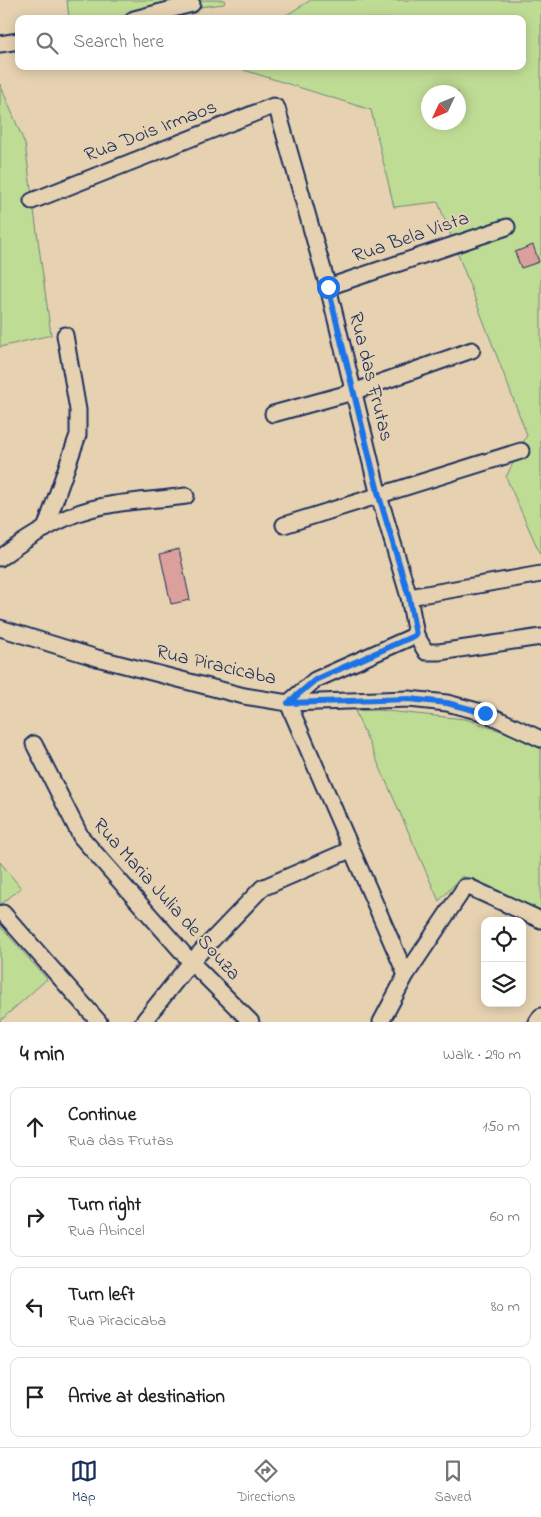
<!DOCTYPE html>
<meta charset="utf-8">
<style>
body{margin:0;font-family:"Indie Flower",sans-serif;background:#f6f6f6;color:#222}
.controls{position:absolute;right:15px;bottom:15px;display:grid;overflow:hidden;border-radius:10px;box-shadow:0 2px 12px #0003}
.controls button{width:45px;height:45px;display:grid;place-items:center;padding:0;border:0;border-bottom:1px solid #e0e0e0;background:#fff;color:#222;font:25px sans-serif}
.compass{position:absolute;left:421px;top:85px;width:45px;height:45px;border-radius:50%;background:#fff;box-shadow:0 2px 12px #0003;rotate:226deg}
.stop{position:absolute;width:15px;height:15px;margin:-11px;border:4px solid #1a73e8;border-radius:50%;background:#fff}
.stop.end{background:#1a73e8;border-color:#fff;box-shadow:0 1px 5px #0008}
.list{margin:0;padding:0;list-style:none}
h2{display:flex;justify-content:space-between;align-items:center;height:65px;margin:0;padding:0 20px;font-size:21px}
h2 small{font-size:16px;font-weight:400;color:#767676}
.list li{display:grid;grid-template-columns:32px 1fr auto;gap:15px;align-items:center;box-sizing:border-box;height:80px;margin:0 10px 10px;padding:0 10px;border:1px solid #e0e0e0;border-radius:10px}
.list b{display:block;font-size:19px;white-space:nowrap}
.list p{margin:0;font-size:16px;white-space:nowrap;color:#767676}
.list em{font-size:16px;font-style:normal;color:#767676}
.icon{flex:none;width:28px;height:28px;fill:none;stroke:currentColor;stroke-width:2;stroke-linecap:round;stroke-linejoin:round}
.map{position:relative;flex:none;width:541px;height:1022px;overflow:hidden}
.search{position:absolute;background:#fff;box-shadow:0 2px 12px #0003;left:15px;right:15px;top:15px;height:55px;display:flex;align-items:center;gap:12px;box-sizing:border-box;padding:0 18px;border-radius:10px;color:#767676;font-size:19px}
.sheet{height:425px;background:#fff}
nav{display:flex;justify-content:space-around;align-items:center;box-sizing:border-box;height:70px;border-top:1px solid #e0e0e0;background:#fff;font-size:14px;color:#767676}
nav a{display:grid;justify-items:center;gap:2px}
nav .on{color:#1b2f5e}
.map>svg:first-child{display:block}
.green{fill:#bfdc94;stroke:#6d8679;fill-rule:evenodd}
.building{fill:#dba09c;stroke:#1b2f5e}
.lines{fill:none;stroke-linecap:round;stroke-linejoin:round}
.minor-casing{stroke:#1b2f5e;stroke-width:19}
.minor{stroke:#e6d2b1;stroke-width:15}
.route{stroke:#1a73e8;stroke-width:6}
.labels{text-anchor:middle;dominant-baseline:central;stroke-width:4;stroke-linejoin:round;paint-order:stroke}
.street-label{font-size:20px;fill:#1b2f5e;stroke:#e6d2b1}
</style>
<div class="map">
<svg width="541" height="1022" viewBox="0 0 541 1022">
<rect width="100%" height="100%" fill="#e6d2b1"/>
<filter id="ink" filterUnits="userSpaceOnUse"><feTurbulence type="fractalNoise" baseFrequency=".02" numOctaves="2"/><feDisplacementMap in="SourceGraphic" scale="10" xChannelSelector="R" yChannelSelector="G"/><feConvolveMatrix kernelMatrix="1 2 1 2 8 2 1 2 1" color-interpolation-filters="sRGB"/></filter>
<g filter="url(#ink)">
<g class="green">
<polygon points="67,0 225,0 224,4 166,11 134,19 69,19"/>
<path d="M311,0H541V556L506,477L527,435L438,202L394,207L371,110L244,70V66H522V19H280ZM428,92H458V122H428Z"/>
<polygon points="0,84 25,144 51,335 0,347"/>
<polygon points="377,710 465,719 516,736 541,749 541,912 462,876 439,901 355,711"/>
<polygon points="0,862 21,888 0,905"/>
<polygon points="0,926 47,979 0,1021"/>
</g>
<g class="building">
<polygon points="533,245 539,262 521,268 515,252"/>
<polygon points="179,549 190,600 171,604 160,554"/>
</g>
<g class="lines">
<g class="minor-casing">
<g id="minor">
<polyline points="134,19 192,4"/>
<polyline points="0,44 19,41"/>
<polyline points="32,201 273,106 277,108 328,287 379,496 409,597 416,635 426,652 439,652 541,637"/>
<polyline points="328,287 507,227"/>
<polyline points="273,414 353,392 472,350"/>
<polyline points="284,525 521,451"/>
<polyline points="45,529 78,435 78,410 65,335"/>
<path d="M0,558C23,541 46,526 73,515C107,501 150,501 186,496"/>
<polyline points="409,597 541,574"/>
<polyline points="0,628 97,658 244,696 288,703 409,699 447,703 485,713 541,739"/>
<polyline points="288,703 406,975"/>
<polyline points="288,703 315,680 416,635"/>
<polyline points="34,744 81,837 191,962 251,1022"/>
<polyline points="3,913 99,1022"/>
<polyline points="143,1022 191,962 262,888 350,850"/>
<polyline points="381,1022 406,975 465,887 469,887 541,920"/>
<polyline points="537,1022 541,1016"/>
</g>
</g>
<use href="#minor" class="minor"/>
</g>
</g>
<g class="lines" filter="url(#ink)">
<polyline class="route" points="328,287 379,496 409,597 416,635 315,680 288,703 409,699 447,703 485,713"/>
</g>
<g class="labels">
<g class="street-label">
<text transform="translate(151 132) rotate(-21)">Rua Dois Irmaos</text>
<text transform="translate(411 238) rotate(-19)">Rua Bela Vista</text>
<text transform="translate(370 377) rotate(76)">Rua das Frutas</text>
<text transform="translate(216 666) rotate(13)">Rua Piracicaba</text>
<text transform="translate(166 900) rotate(48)">Rua Maria Julia de Souza</text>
</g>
</g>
</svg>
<div class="controls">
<button><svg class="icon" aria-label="locate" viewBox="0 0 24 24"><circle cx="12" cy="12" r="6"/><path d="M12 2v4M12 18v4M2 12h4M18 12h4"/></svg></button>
<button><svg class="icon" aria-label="layers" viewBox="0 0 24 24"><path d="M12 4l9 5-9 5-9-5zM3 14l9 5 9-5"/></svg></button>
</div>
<svg class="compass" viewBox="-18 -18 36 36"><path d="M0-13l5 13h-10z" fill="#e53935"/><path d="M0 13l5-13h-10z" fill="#767676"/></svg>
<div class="stop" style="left:328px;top:287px"></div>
<div class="stop end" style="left:485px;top:713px"></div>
<div class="search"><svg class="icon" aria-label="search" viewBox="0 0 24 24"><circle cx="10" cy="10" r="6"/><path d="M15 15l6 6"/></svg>Search here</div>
</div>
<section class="sheet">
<h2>4 min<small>Walk · 290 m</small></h2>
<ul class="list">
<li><svg class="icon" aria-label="ahead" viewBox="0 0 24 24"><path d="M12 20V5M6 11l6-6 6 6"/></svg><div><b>Continue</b><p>Rua das Frutas</p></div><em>150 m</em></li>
<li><svg class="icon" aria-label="right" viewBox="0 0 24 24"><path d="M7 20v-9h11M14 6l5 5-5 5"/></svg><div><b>Turn right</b><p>Rua Abincel</p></div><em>60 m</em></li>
<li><svg class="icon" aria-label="left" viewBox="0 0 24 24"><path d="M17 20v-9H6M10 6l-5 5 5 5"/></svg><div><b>Turn left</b><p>Rua Piracicaba</p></div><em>80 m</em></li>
<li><svg class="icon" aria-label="arrive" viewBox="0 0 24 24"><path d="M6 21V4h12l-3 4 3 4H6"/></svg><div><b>Arrive at destination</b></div></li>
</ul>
</section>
<nav>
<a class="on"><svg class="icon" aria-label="map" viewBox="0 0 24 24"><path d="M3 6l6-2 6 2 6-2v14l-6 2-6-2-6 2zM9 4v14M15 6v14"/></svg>Map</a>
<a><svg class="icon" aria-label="directions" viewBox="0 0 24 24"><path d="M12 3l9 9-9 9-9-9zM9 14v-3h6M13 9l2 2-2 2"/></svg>Directions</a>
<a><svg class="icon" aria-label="saved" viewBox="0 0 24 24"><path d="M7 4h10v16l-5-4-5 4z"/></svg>Saved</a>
</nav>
